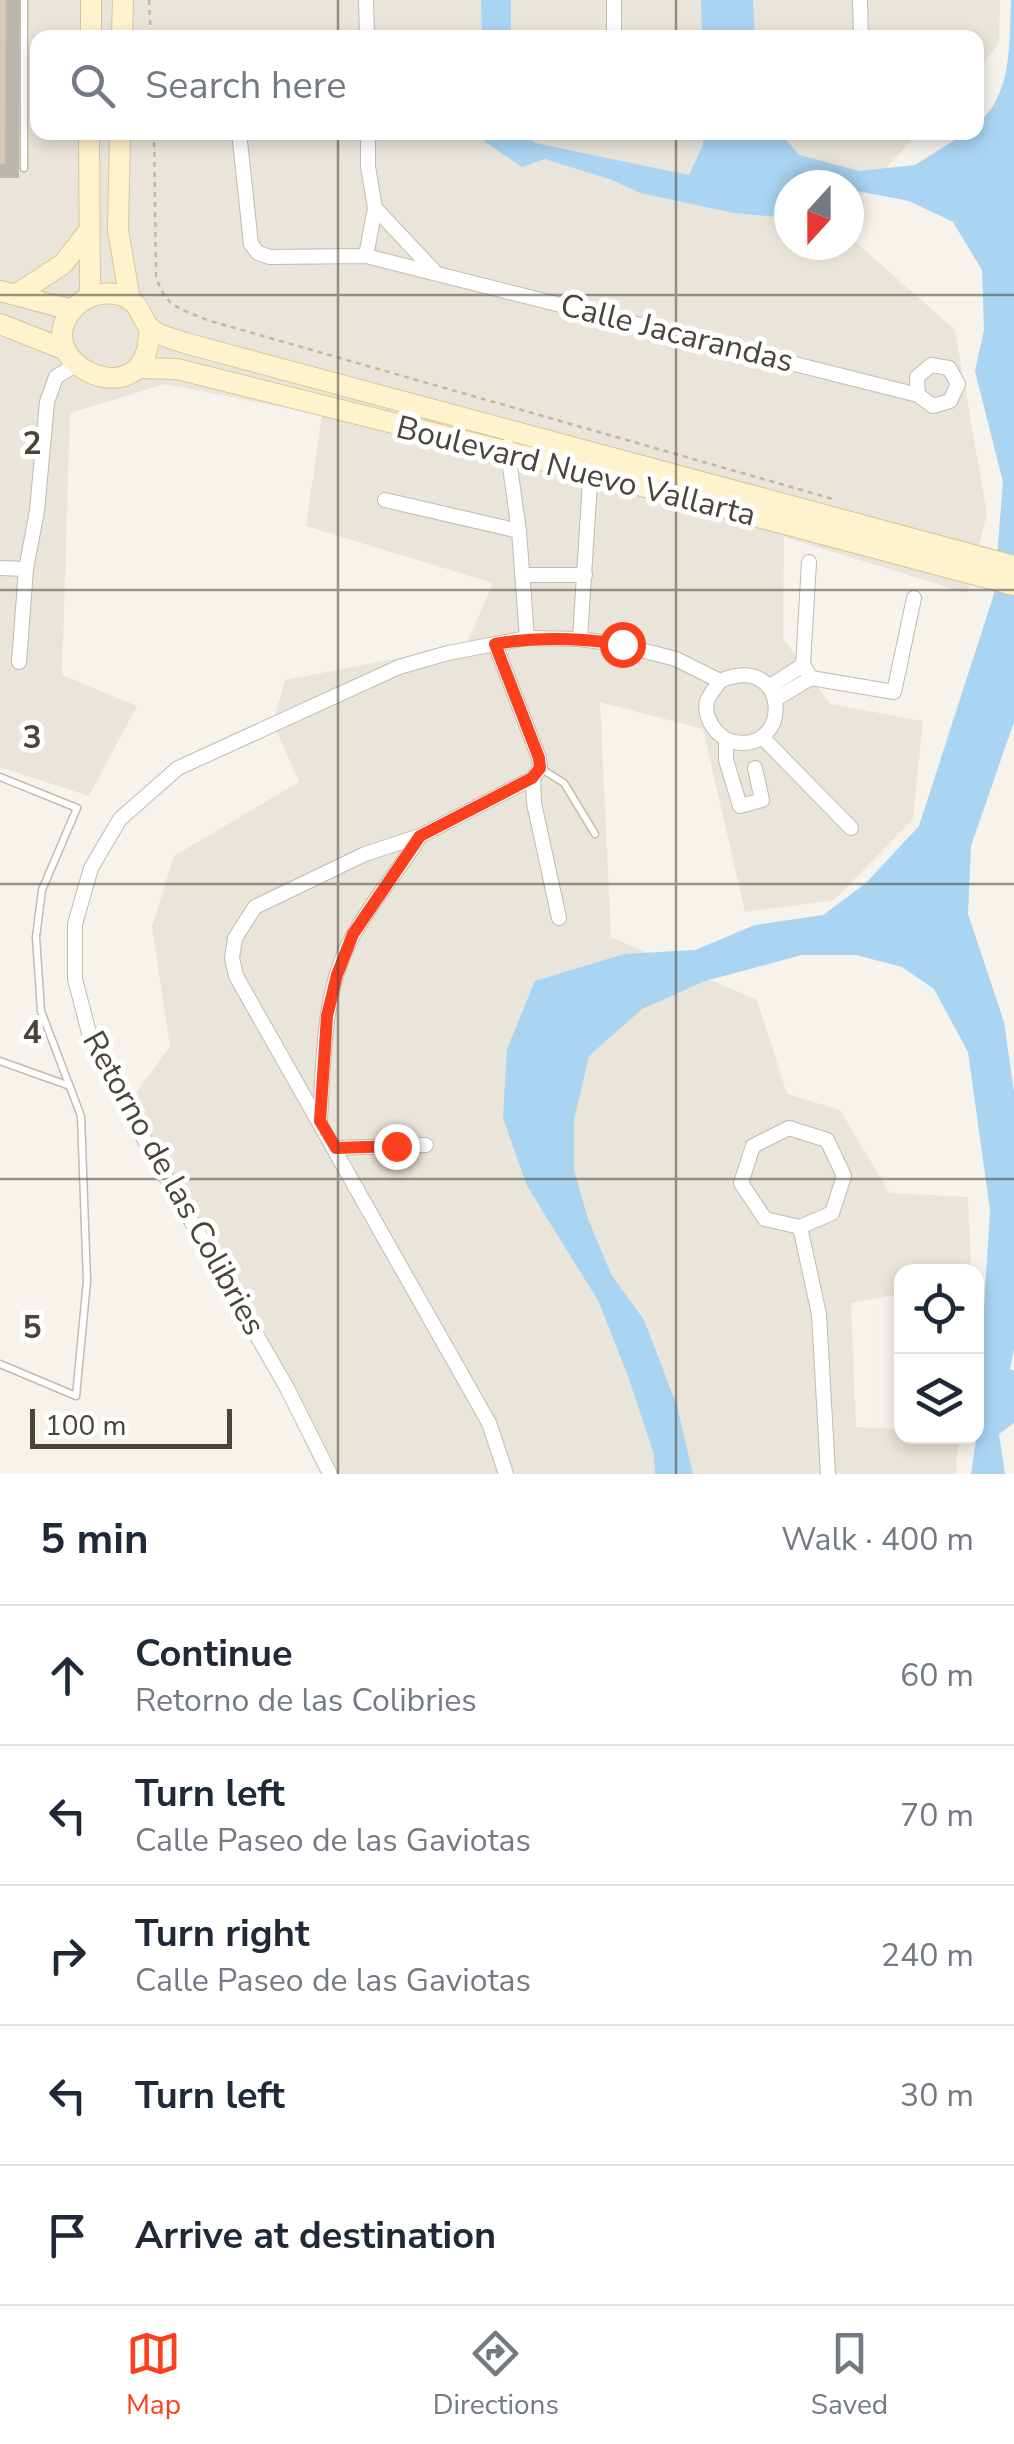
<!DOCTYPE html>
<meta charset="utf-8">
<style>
body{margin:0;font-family:"Nunito Sans",sans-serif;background:#f6f6f7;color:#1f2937}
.controls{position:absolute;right:30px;bottom:30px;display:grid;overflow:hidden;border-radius:20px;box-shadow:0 5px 15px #0003}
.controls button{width:90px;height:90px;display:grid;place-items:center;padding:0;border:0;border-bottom:2px solid #e0e1e3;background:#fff;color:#1f2937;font:50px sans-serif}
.compass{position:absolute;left:774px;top:170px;width:90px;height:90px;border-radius:50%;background:#fff;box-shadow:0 5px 15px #0003;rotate:201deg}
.scale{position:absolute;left:30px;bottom:25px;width:202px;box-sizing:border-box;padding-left:10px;border:5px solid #4b4439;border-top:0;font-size:28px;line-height:35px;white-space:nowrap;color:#4b4439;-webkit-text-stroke:8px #fff;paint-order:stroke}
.stop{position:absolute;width:30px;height:30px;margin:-22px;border:8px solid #fc3f1d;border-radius:50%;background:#fff}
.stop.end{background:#fc3f1d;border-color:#fff;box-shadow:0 2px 10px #0008}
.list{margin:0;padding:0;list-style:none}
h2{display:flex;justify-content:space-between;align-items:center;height:130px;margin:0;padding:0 40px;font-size:42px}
h2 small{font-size:32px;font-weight:400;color:#747a83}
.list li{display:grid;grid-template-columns:65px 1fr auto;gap:30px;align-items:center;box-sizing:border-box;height:140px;padding:0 40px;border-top:2px solid #e0e1e3}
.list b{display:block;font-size:38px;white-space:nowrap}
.list p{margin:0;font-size:32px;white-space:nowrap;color:#747a83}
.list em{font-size:32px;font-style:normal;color:#747a83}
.icon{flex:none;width:55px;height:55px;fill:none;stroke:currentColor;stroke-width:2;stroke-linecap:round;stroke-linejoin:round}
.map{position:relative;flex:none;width:1014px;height:1474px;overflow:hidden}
.search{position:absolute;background:#fff;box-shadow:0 5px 15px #0003;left:30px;right:30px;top:30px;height:110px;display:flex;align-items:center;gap:25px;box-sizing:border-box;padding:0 35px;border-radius:20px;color:#747a83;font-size:38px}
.sheet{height:830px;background:#fff}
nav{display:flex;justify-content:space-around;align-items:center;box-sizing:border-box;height:140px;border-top:2px solid #e0e1e3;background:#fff;font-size:28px;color:#747a83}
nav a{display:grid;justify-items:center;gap:5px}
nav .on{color:#fc3f1d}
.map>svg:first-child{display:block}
.residential{fill:#eae5da}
.water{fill:#a9d4f2}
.shadow{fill:#0003}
.building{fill:#d8cfc1;stroke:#d3c7b4;stroke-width:2.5}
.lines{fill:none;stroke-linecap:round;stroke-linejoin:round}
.lane-casing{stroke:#c2bbae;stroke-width:9}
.street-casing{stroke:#c2bbae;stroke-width:16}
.secondary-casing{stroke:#d6c79b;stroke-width:22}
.path{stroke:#c4b79f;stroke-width:2.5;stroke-dasharray:5 5;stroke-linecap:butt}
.lane{stroke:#fff;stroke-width:6}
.street{stroke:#fff;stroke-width:14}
.secondary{stroke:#fff3cd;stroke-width:20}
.route{stroke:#fc3f1d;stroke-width:12}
.grid{fill:none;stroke:#4b4439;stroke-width:2.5;stroke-opacity:0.55}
.labels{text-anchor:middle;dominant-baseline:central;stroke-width:10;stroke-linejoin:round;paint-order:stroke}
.street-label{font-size:32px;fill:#4b4439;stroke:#fff}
.grid-label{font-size:32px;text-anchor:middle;font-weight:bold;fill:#4b4439;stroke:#fff;stroke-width:10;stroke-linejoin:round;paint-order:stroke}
</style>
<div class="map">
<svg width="1014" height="1474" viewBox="0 0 1014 1474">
<rect width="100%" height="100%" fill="#f6f3ec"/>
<polygon class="residential" points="0,0 1000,0 999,44 977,69 976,38 38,38 38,132 918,133 849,209 849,185 789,185 789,245 849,245 849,236 955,330 987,514 967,593 784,537 783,638 830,704 923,721 913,819 834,900 745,912 703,729 600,702 611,937 757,1000 787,1094 840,1110 890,1193 968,1197 971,1271 902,1272 901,1294 851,1303 856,1427 901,1429 902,1436 958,1437 956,1474 334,1474 122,1112 170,1047 152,927 174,856 299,782 273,722 285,680 466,645 493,583 306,526 322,415 165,384 70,413 62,675 137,706 89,796 0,767"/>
<g class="water">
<polygon points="481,0 511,0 511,37 482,37"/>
<polygon points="701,0 753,0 755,37 702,37"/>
<path d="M1011,0H1014V722L971,846L968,914L1004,1022L1014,1092V1349L1010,1369L1014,1371V1423L999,1434L1005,1474H971L984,1387V1308L990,1210L968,1052L934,989L902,967L856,955H802L705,981L642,1009L589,1056L574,1120V1170L588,1219L611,1274L644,1320L677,1406L693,1474H655L654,1455L629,1379L599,1302L527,1186L503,1118L507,1049L535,981L624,954L695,950L755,925L823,915L866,883L919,826L994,594L1003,482L975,371L984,330L982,270L953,222L909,201L857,191L849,195V185H789V218L734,213L640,193L612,180L545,159L522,167L485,142V133H528L535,143L689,175L703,145L702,132L780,133L799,155L859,171L915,165L966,133L976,132L977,124C1013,95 1009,42 1011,0Z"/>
</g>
<polygon class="shadow" points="0,0 20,0 19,178 0,178"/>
<polygon class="building" points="0,0 5,0 4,163 0,163"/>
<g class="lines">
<g class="lane-casing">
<g id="lane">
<polyline points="24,0 24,168"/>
<polyline points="540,768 564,783 595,834"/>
<polyline points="0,777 77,808 42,890 36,937 41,1011 81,1116 87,1281 76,1396 0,1364"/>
<polyline points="0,1061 67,1085"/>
</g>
</g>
<g class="street-casing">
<g id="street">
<polyline points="366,0 367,38"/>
<polyline points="614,0 614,38"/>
<polyline points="860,0 861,38"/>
<polyline points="239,132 251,244 258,253 270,257 366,256 918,395 933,406 950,401 958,384 949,368 931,365 917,377 918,395"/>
<polyline points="375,208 436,273"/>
<polyline points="366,256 375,208 368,167 368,132"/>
<polyline points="507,446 519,531 527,638"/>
<polyline points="385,500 519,531"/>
<polyline points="809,562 803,665 811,678"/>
<polyline points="0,568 26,569"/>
<polyline points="523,575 585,575"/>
<polyline points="580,639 591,465"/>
<polyline points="495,644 539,758 540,768 533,778 420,836 365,854 255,907 235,938 232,958 236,976 489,1423 506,1474"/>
<polyline points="19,662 26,569 37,511 47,402 56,377 75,365"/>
<polyline points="769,687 803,665"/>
<polyline points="776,699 811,678 894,692 914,598"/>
<polyline points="762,737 851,828"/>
<polyline points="726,740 726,760 740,806 762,800 755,768"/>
<polyline points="533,778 534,803 559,918"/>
<path d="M320,1120C324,1058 322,988 355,932C374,899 400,869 420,836"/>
<polygon points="789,1128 827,1140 844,1176 832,1213 800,1227 765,1219 741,1183 753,1146"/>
<polyline points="336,1148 426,1145"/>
<polyline points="800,1227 819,1314 828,1474"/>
<path d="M330,1474L287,1388L143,1137L89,1033L75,979V924L91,868L120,819L178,768L399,667L448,653L527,638L580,639L622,645L676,659L720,681C790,651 793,753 734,742C717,738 703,718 707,701C709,695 717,686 720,681"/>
</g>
</g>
<g class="secondary-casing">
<g id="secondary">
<polyline points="91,38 91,0"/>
<polyline points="122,38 123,0"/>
<polyline points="89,132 90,297"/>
<polyline points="120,132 118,230 130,300"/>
<polyline points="0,291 72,310"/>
<polyline points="17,294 63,264 87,233"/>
<polyline points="0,324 66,350"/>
<path d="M149,328C152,425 18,360 77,305C89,295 105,291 120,295C142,302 138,315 150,328C157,336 175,339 185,343L1014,566"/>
<polyline points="137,368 177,369 589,472 1014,585"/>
</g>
</g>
<g class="path">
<polyline points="149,0 151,38"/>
<path d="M154,132L156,275C164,307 179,308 207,320L833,499"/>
</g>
<use href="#lane" class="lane"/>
<use href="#street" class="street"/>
<use href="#secondary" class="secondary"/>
</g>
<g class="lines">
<path class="route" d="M396,1146L336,1148L320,1121L327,1016L337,975L353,934L420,836L532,778L540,768L539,758L495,644C538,636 579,638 622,644"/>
</g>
<path class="grid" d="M338,0V38M676,0V38M338,132V1474M676,132V1474M0,295H1014M0,590H1014M0,884H1014M0,1179H1014"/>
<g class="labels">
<g class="street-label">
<text transform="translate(677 333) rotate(14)">Calle Jacarandas</text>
<text transform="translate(576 471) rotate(14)">Boulevard Nuevo Vallarta</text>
<text transform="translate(174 1183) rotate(61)">Retorno de las Colibries</text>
</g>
</g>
<g class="grid-label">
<text x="32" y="454">2</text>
<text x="32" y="748">3</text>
<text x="32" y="1043">4</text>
<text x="32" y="1338">5</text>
</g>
</svg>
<div class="controls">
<button><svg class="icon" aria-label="locate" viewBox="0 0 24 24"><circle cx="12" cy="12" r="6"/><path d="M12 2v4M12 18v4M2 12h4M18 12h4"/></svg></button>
<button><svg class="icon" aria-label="layers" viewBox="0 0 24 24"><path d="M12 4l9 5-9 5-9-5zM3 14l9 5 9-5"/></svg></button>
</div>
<svg class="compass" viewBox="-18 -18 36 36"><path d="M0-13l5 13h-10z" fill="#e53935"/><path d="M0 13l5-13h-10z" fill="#747a83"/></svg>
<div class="scale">100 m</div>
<div class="stop" style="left:622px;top:644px"></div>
<div class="stop end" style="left:396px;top:1146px"></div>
<div class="search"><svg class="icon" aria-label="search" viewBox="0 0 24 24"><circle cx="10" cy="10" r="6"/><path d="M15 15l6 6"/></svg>Search here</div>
</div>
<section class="sheet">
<h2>5 min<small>Walk · 400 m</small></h2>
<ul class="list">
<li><svg class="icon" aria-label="ahead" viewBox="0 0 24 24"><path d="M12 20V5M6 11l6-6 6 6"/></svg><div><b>Continue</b><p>Retorno de las Colibries</p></div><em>60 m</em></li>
<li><svg class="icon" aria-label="left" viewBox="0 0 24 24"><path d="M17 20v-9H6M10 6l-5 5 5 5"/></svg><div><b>Turn left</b><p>Calle Paseo de las Gaviotas</p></div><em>70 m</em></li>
<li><svg class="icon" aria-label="right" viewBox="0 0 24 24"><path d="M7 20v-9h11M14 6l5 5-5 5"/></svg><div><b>Turn right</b><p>Calle Paseo de las Gaviotas</p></div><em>240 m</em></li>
<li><svg class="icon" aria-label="left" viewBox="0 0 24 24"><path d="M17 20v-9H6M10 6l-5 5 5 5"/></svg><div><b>Turn left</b></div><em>30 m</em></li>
<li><svg class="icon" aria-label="arrive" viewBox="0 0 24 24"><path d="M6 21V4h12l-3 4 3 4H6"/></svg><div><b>Arrive at destination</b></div></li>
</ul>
</section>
<nav>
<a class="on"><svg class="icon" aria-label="map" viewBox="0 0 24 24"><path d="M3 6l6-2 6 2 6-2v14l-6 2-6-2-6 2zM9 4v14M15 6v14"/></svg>Map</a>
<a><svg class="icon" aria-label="directions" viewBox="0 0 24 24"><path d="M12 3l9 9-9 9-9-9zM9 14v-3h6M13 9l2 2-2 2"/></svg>Directions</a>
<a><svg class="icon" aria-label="saved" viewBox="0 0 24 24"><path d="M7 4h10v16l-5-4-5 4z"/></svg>Saved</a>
</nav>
